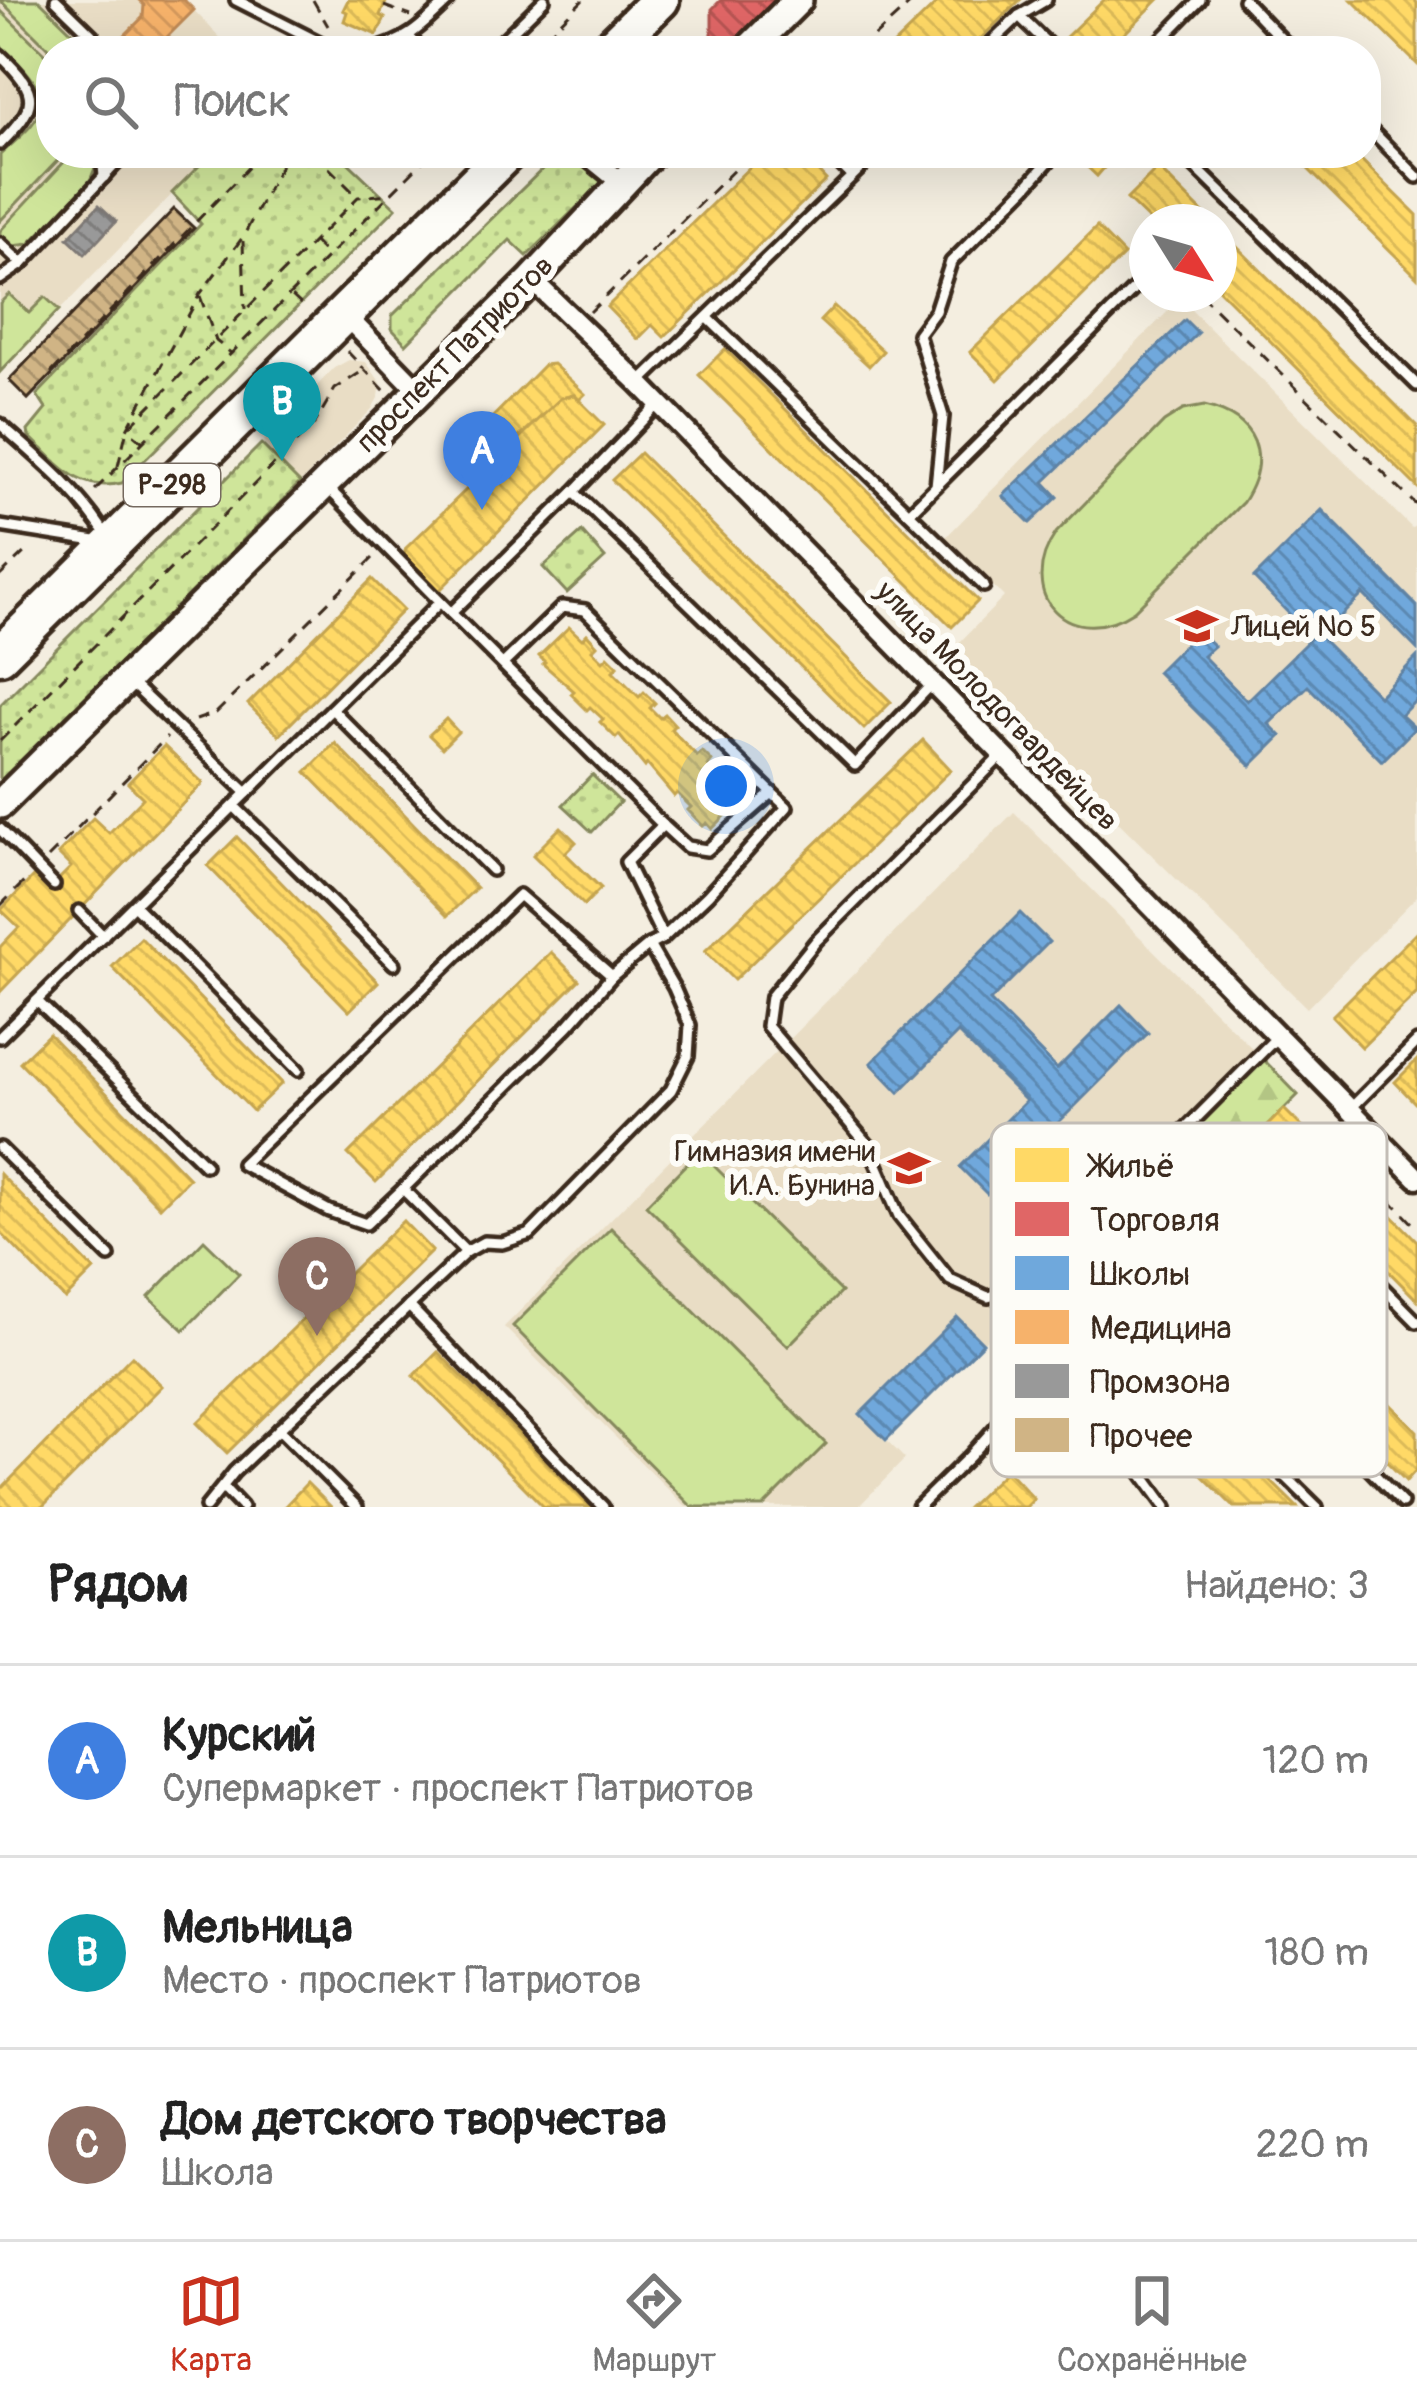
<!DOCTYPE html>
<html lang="ru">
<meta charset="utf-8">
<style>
body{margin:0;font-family:Pangolin,sans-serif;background:#f6f6f6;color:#222}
.compass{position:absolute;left:1129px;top:204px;width:108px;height:108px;border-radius:50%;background:#fff;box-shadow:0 12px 48px #0002;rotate:127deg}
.you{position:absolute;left:726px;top:786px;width:42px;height:42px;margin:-30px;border:9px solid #fff;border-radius:50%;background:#1a73e8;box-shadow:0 0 0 18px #1a73e833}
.badge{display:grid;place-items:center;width:78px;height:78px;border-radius:50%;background:#c8321e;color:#fff;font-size:39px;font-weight:700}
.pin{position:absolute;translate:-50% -99px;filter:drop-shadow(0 3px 6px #0008)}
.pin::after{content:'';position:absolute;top:63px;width:42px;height:36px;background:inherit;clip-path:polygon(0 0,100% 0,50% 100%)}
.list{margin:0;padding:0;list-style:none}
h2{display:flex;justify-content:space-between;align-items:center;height:156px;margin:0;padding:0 48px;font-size:51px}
h2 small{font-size:39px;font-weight:400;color:#767676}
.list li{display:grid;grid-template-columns:78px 1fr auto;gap:36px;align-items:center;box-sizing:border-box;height:192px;padding:0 48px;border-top:3px solid #e0e0e0}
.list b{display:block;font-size:45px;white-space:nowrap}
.list p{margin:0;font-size:39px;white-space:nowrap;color:#767676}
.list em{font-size:39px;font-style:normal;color:#767676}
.icon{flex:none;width:66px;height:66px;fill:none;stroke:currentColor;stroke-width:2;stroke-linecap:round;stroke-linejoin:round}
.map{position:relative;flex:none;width:1417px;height:1507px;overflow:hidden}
.search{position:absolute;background:#fff;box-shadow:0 12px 48px #0002;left:36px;right:36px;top:36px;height:132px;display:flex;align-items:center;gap:30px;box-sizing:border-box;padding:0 42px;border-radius:48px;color:#767676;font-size:45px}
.sheet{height:732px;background:#fff}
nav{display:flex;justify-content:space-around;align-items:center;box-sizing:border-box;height:168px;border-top:3px solid #e0e0e0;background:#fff;font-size:33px;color:#767676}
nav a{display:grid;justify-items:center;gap:6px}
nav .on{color:#c8321e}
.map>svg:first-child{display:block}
.built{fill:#e9ddc5}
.green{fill:#cfe59a;stroke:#85885c;stroke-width:3}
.forest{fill:url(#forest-firs);stroke:#85885c;stroke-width:3}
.park{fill:url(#park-dots);stroke:#85885c;stroke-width:3}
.homes{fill:url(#homes-back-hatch);stroke:#c4a450;stroke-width:3}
.shops{fill:url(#shops-back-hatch);stroke:#ae5450;stroke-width:3}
.schools{fill:url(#schools-back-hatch);stroke:#5f82a3;stroke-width:3}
.health{fill:url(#health-back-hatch);stroke:#be8954;stroke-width:3}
.industry{fill:url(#industry-back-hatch);stroke:#7d7874;stroke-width:3}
.building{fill:url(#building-back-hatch);stroke:#3b2a1e;stroke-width:3}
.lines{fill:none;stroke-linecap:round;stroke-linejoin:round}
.lane-casing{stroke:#3b2a1e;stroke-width:18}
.street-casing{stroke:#3b2a1e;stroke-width:27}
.secondary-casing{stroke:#3b2a1e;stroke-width:36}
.highway-casing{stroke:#3b2a1e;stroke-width:45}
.path{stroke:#3b2a1e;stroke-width:3;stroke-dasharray:12 9;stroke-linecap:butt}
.lane{stroke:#fdfcf7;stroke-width:9}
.street{stroke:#fdfcf7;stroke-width:18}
.secondary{stroke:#fdfcf7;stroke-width:27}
.highway{stroke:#fdfcf7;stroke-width:36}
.labels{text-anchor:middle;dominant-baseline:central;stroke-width:12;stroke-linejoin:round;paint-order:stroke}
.shield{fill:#fdfcf7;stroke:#75695f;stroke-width:3}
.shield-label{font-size:27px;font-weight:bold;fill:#3b2a1e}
.street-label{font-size:30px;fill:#3b2a1e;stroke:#fdfcf7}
.poi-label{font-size:30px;fill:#3b2a1e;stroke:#fdfcf7;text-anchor:start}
.key{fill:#fdfcf7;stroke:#c3bdb6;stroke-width:3}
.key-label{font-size:33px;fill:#3b2a1e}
</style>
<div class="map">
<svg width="1417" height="1507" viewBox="0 0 1417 1507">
<defs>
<pattern id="forest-firs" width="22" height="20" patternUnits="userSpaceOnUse" patternTransform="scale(3)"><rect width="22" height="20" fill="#cfe59a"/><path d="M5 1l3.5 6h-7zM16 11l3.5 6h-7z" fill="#b3c584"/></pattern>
<pattern id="park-dots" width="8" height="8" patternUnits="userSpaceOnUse" patternTransform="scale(3)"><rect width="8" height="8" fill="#cfe59a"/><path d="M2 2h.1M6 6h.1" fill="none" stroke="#b3c584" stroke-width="1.8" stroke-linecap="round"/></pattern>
<pattern id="homes-back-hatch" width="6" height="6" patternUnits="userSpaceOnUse" patternTransform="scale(3)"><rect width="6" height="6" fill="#ffd966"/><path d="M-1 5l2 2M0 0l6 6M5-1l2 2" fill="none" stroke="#dbba58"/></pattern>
<pattern id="shops-back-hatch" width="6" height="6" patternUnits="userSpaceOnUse" patternTransform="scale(3)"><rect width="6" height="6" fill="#e06666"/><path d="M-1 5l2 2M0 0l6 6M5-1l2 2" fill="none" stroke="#b75453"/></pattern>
<pattern id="schools-back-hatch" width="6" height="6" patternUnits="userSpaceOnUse" patternTransform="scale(3)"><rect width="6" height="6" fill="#6fa8dc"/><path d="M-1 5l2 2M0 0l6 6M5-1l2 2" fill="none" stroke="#5c89b2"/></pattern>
<pattern id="health-back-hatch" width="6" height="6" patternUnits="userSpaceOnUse" patternTransform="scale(3)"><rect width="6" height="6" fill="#f6b26b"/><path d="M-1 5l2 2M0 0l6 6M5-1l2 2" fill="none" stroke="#d4995c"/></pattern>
<pattern id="industry-back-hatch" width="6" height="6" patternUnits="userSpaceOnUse" patternTransform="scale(3)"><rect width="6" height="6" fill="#999"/><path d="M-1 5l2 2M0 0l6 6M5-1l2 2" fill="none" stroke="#7e7d7c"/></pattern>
<pattern id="building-back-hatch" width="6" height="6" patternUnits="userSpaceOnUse" patternTransform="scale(3)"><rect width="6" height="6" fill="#d0b485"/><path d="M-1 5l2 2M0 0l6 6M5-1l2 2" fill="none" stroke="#aa936c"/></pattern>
</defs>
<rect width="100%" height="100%" fill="#f4eee0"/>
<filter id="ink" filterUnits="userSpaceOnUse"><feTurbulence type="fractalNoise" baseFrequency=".00833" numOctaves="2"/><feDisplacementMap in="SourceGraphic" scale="24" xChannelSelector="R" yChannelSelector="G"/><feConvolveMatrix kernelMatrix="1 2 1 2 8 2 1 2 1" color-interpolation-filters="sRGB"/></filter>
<g filter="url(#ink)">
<g class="built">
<polygon points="0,0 184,0 233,51 51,51 51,153 212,153 0,372"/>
<polygon points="1180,299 1412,528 1417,525 1417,896 1307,1008 948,654 1004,597 945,538"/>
<polygon points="349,360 366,362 381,383 379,396 372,409 300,483 261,444 334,368"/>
<polygon points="1014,812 1264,1060 983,1343 958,1318 861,1414 905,1459 858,1507 686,1507 504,1327"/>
</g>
<g class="green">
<polygon points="0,0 39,0 76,36 86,51 51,51"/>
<path d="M0,10L51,60V153H59V159L0,221V155C11,144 27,133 35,120C53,89 19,64 0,45Z"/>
<polygon points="65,153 96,153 95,168 89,183 29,244 13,246 0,235 0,231 65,161"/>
<polygon points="9,294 29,313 45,297 59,310 0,372 0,303"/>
<path d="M1204,406C1257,418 1272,457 1243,502L1134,611C1070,653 1013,595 1056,533L1164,422L1183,410Z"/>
<polygon points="699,1151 841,1292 788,1346 646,1205"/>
<polygon points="611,1228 826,1444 763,1507 692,1507 513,1326"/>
<polygon points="204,1240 239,1274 184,1330 149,1297"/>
</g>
<polygon class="forest" points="1264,1060 1298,1095 1083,1311 1049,1277"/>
<g class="park">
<path d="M212,153H338L396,208L122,483C77,493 59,464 29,436L28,431L46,409L37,395L201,224L172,193Z"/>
<polygon points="559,153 632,153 527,256 510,240 406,344 392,329 392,316"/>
<polygon points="261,444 300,483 0,783 0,705"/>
<polygon points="582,532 605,558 567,593 543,567"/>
<polygon points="592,775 620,802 592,832 563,805"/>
</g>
<g class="homes">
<polygon points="348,0 387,0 380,15 385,18 377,35 344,21 347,12 343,10"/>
<polygon points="940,0 1020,0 968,51 887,51"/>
<polygon points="1104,0 1158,0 1107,51 1076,51 1064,39"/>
<polygon points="1352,0 1414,0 1417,3 1417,64"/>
<polygon points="764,153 823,153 824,155 813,166 826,180 664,337 652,325 638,339 607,307"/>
<polygon points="1083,153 1102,153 1110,161 1097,176 1078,158"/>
<polygon points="1292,153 1354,153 1417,215 1417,277"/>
<polygon points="1158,168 1212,222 1151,222 1127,199"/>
<polygon points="1097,227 1124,255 998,380 970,352"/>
<polygon points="1219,229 1417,426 1417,487 1219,290"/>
<polygon points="834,306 883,351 869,366 820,321"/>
<polygon points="725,349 978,601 952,627 699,375"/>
<polygon points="553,364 585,394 579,400 574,395 561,398 506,449 482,428 544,365"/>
<polygon points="574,395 604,425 436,594 402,562 406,548 561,398"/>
<polygon points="640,453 891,702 864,729 612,480"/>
<polygon points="372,579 403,610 279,735 248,704"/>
<polygon points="569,627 582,639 587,634 597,645 592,650 603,661 608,656 618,666 613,671 639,697 644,692 655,703 650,708 660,718 665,714 675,725 671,729 697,756 702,751 712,761 708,766 719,777 724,772 734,783 730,787 742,799 712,829 707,823 703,826 688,810 691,807 677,793 674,796 647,764 645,767 619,735 616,738 600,722 603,719 590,707 587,710 571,694 574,691 543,664 545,662 539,656"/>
<polygon points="446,719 458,732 442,748 429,735"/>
<polygon points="923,740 951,770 734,980 705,951"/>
<polygon points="335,743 476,888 447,916 306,772"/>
<polygon points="164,746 203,783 0,992 0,947 19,927 1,910 34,876 48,890 71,867 58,854 93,818 109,833 143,798 128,783"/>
<polygon points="561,827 576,842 565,853 601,888 584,905 533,855"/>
<polygon points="237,837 378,982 349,1011 208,866"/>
<polygon points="1417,932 1417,993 1362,1047 1332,1016"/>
<polygon points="141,938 282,1083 253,1111 112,967"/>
<polygon points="551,952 579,980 376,1182 348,1154"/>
<polygon points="49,1034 189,1178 160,1207 20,1062"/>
<polygon points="1417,1060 1417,1105 1395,1082"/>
<polygon points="1284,1109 1312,1137 1110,1339 1083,1311"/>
<polygon points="0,1174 94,1270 65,1299 0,1232"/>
<polygon points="1370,1193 1417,1241 1417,1300 1341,1223"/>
<polygon points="403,1221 432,1251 227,1453 197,1423"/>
<polygon points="1274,1287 1417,1431 1417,1469 1406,1481 1244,1318"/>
<polygon points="438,1352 591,1507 544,1507 414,1376"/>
<polygon points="132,1356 162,1386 42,1507 0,1507 0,1490"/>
<polygon points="1176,1387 1297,1507 1234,1507 1144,1418"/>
<polygon points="1007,1470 1034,1499 1026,1507 968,1507"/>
<polygon points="307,1483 331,1507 285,1506"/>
</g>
<polygon class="shops" points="721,0 778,0 763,14 771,21 751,43 712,41 712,9"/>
<g class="schools">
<polygon points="1185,320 1198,333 1044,482 1058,497 1030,523 1003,496"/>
<polygon points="1322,510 1417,606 1417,649 1363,594 1320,637 1379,696 1417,657 1417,699 1401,715 1415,728 1382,761 1308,686 1269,724 1281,736 1251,766 1157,672 1198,631 1214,646 1203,656 1247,701 1312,637 1254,578"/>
<polygon points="1020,913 1049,942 990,1001 1057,1069 1121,1005 1148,1033 987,1194 960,1167 1026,1101 958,1033 899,1092 871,1063"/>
<polygon points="957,1317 983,1343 886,1440 860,1414"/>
</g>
<polygon class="health" points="139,0 184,0 194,10 153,51 109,51 143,17 144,5"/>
<polygon class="industry" points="99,205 116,221 85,254 68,238"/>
<polygon class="building" points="174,209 194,228 28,399 9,380"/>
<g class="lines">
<g class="lane-casing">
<g id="lane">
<polyline points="56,0 93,36 94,51"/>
<polyline points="236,0 325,45 349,51"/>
<polyline points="1244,0 1293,51"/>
<polyline points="1019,16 1055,51"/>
<polyline points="409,37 423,51"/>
<path d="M369,51C407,42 422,26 449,0"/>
<polyline points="492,51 544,0"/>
<polyline points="983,51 1019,16 1046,0"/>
<polyline points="1150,51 1200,0"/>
<path d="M0,55C41,94 38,106 0,144"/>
<polyline points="1366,125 1417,177"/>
<polyline points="102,153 104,177"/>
<polyline points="829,153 852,176"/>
<polyline points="1181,153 1417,385"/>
<polyline points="0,243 22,264"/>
<polyline points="0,279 22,264 126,153"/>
<polyline points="708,318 984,586"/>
<polyline points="639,383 876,153"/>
<path d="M0,424C43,462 75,488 107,536"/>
<polyline points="936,486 943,416 918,334 935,311 951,262 1026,187 1056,153"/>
<polyline points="328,488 451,613 574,492 657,405"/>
<polyline points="574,492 855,765 933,683"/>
<polyline points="909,513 1147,276"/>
<polyline points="0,526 101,542"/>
<polyline points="451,613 663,825 626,862 663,938"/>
<polyline points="504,663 562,607 585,610 772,793 707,850 687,847 663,825"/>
<polyline points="131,683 247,793"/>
<polyline points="332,709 492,870"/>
<polyline points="1002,755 816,941 771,997 767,1026 869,1146 899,1216 950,1280 988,1297 1011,1291 1039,1276 1278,1036"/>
<polyline points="234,806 394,964"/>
<polyline points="0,829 54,885"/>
<polyline points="134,905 298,1070"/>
<polyline points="79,911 103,936"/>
<polyline points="37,1001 205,1165"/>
<polyline points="0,1037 439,603"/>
<polyline points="1350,1109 1417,1042"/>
<polyline points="0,1148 109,1256"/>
<polyline points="403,1189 366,1224 329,1211 242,1164 519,895 612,976"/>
<polyline points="1305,1209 1417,1322"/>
<polyline points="466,1252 484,1242 502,1243 530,1234 671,1090 688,1056 690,1025 674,988 649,945"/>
<polyline points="1210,1304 1402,1503"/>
<polyline points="409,1306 603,1507"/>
<polyline points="1160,1353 1377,1137"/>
<polyline points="1121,1359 1359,1122"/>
<polyline points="1122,1410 1121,1445 1166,1507"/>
<polyline points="279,1429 357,1507"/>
<polyline points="223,1487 242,1507"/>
<polyline points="206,1507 234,1472 466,1252 403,1189 568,1026 612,976 649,945 663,938 708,895 787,807 772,793"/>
<path d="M918,1507L970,1456L1009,1412L1034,1391L1051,1388L1070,1396L1093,1411L1111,1415C1142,1399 1147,1385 1160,1353L1317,1507"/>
</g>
</g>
<g class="street-casing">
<g id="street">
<polyline points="674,51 683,51"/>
<polyline points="585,153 622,183"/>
<polyline points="532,280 639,383 1417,1178"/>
<polyline points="344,314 419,391"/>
</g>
</g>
<g class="secondary-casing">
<g id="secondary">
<polyline points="747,51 798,0"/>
<polyline points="0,804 532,280 651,153"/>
</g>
</g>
<g class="highway-casing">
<g id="highway">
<polyline points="608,51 660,0"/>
<polyline points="0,655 506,153"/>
</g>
</g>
<g class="path">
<polyline points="313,0 328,26"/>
<polyline points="384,6 411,16"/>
<polyline points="531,51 583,0"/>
<polyline points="859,51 914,0"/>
<polyline points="314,153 357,196"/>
<polyline points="243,241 245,309"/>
<polyline points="314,242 327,256"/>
<polyline points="1200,294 1415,504 1417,503"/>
<polyline points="200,296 216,341 232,354"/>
<polyline points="292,296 307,310"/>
<polyline points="590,312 751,153"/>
<polyline points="347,351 386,392"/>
<polyline points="51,373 262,153"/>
<polyline points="143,442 127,429 200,294 243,237 287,153"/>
<polyline points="118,466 127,429 358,197 391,194"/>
<polyline points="95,490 431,153"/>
<polyline points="0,576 29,548"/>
<polyline points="196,720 216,713 373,558"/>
<polyline points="0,741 315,423 335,389 364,370"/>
<polyline points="48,858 167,737"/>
<polyline points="0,906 28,878"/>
<polyline points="1372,1162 1378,1187 1417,1228"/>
</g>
<use href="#lane" class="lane"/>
<use href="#street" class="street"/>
<use href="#secondary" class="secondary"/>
<use href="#highway" class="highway"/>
</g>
</g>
<defs>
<g id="school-bare" transform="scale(3.24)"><path d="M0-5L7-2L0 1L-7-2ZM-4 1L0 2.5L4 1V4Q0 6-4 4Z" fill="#c8321e" stroke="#fdfcf7" stroke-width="2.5" paint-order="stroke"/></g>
</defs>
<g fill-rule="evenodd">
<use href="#school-bare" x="1197" y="626"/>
<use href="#school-bare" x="909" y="1168"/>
</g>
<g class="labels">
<rect class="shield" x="124" y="464" width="96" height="42" rx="9"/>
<g class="shield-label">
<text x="172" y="485">Р-298</text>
</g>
<g class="street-label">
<text transform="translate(455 354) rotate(-45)">проспект Патриотов</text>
<text transform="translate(997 706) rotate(46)">улица Молодогвардейцев</text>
</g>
<g class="poi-label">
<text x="1231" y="626">Лицей № 5</text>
<text x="875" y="1151" text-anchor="end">Гимназия имени<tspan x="875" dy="34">И.А. Бунина</tspan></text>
</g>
</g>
<rect x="991" y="1123" width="396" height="354" rx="18" class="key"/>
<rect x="1015" y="1148" width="54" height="34" fill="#ffd966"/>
<rect x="1015" y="1202" width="54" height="34" fill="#e06666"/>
<rect x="1015" y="1256" width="54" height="34" fill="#6fa8dc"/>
<rect x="1015" y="1310" width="54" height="34" fill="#f6b26b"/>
<rect x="1015" y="1364" width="54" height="34" fill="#999"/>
<rect x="1015" y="1418" width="54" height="34" fill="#d0b485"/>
<g class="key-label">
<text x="1090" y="1177">Жильё</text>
<text x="1090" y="1231">Торговля</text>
<text x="1090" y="1285">Школы</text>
<text x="1090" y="1339">Медицина</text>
<text x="1090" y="1393">Промзона</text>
<text x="1090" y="1447">Прочее</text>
</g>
</svg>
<svg class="compass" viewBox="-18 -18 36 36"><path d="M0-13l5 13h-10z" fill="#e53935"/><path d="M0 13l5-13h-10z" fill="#767676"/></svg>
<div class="you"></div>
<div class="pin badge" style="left:482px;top:510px;background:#3f7fe0">A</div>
<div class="pin badge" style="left:282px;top:461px;background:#0f9aa8">B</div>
<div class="pin badge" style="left:317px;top:1336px;background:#8d6e63">C</div>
<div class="search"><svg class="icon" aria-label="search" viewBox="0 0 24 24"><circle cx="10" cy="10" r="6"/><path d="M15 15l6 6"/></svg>Поиск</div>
</div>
<section class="sheet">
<h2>Рядом<small>Найдено: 3</small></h2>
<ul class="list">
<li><span class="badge" style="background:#3f7fe0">A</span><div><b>Курский</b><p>Супермаркет · проспект Патриотов</p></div><em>120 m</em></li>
<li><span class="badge" style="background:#0f9aa8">B</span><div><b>Мельница</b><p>Место · проспект Патриотов</p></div><em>180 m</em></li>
<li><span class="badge" style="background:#8d6e63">C</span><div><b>Дом детского творчества</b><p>Школа</p></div><em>220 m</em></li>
</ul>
</section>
<nav>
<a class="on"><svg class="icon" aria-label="map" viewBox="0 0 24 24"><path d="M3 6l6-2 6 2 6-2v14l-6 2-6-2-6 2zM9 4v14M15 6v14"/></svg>Карта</a>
<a><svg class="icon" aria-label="directions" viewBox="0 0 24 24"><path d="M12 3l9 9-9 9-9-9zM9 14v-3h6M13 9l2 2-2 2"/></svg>Маршрут</a>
<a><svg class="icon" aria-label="saved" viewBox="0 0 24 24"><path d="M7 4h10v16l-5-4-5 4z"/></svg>Сохранённые</a>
</nav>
